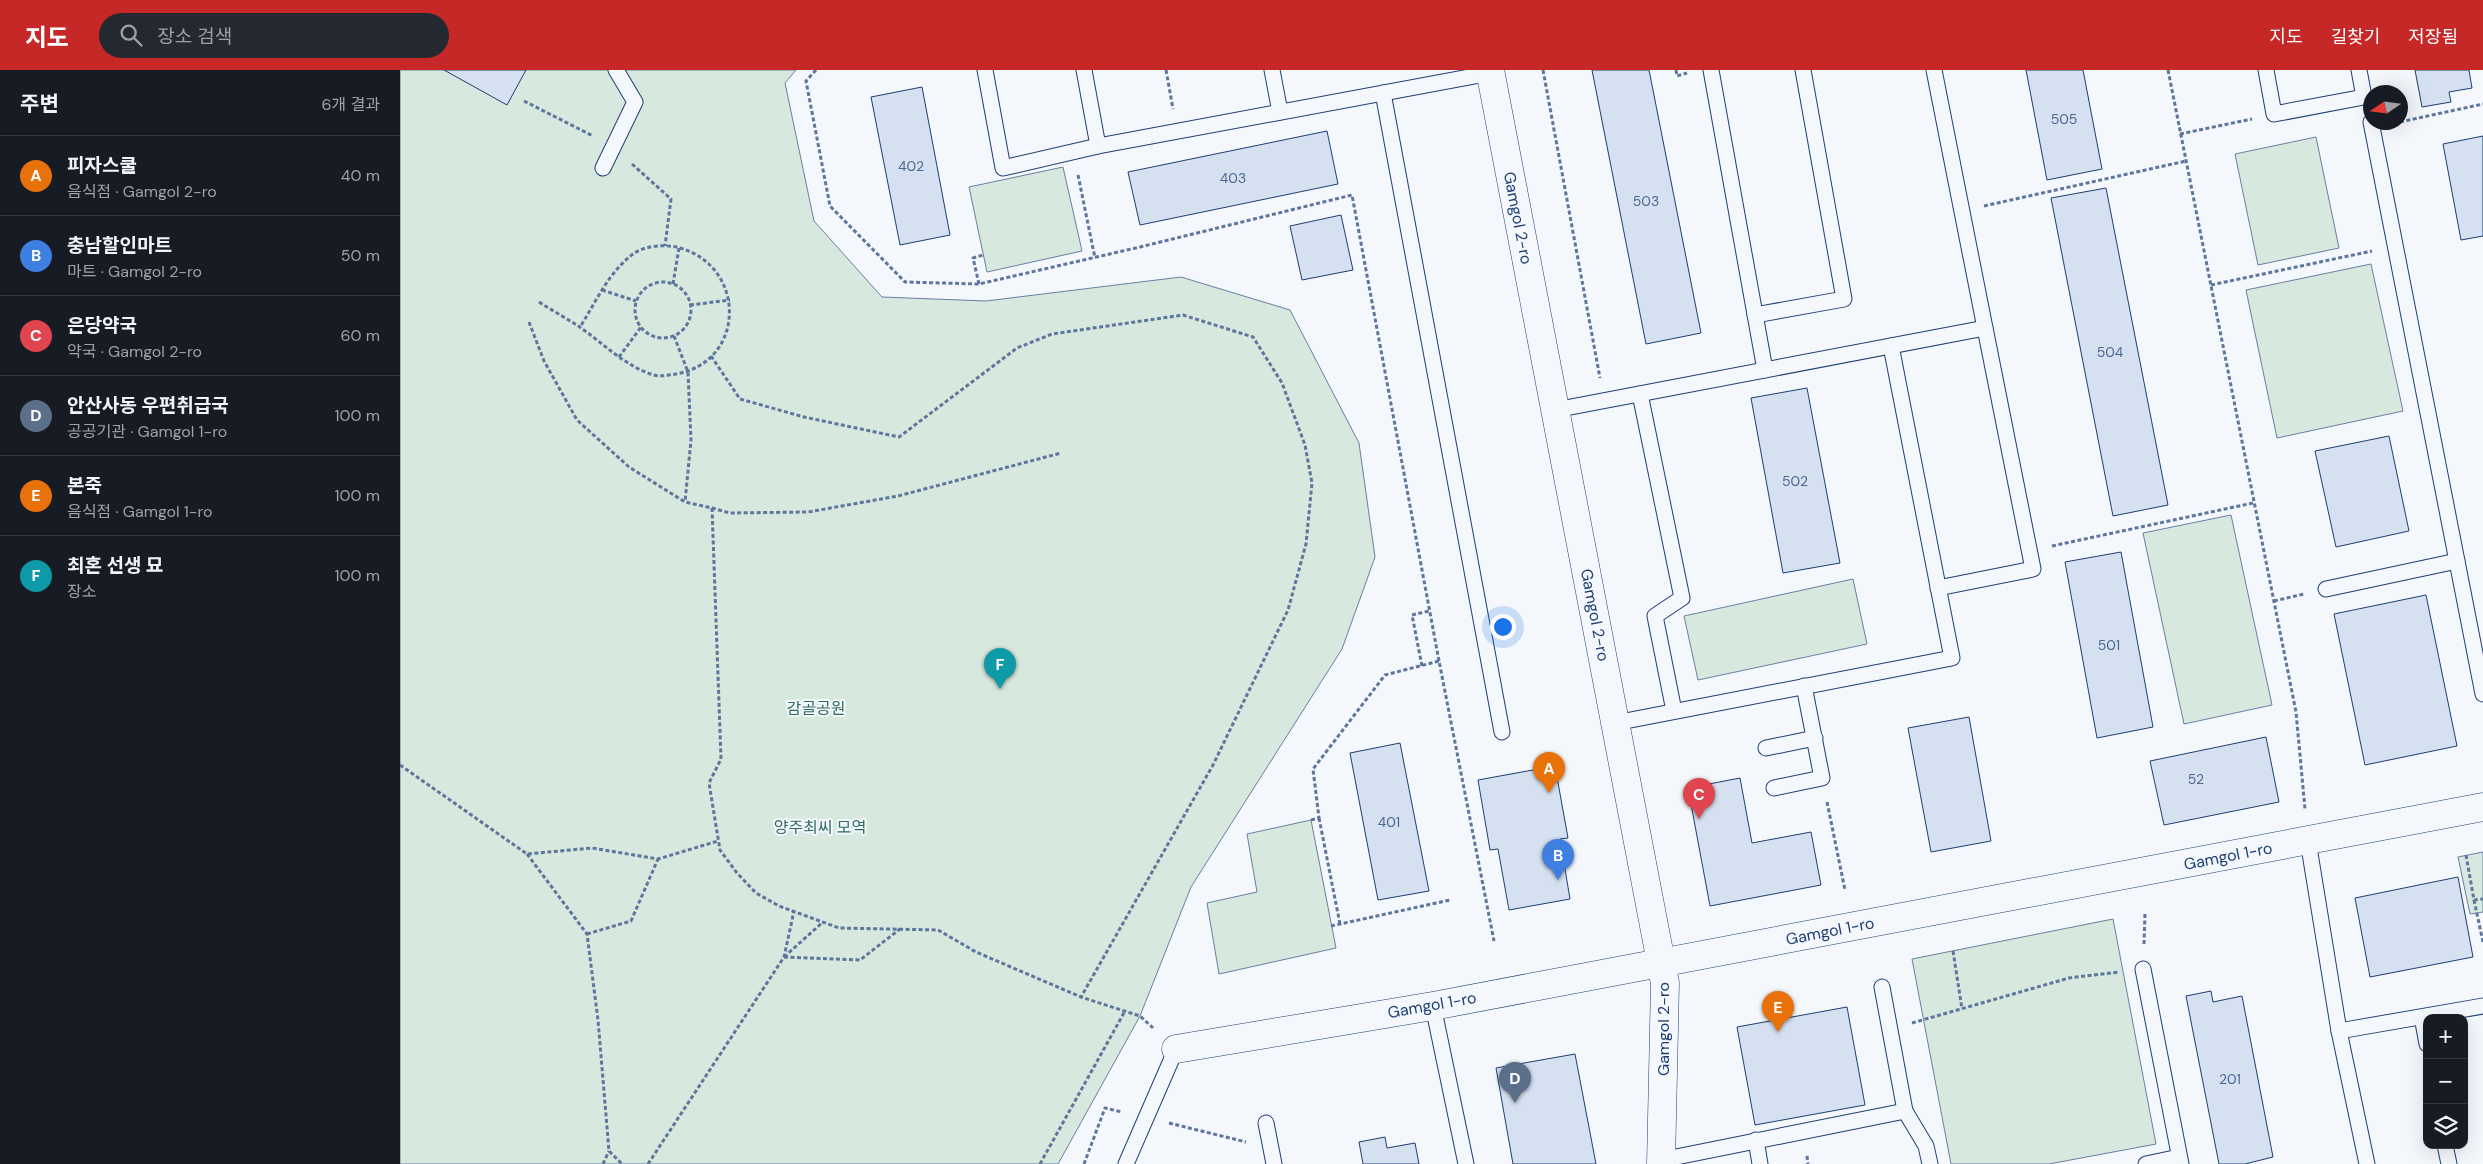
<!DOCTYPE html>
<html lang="ko">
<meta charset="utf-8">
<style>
body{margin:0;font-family:"DM Sans","Noto Sans KR",sans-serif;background:#242831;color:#f1f3f6}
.controls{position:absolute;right:15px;bottom:15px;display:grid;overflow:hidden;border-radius:10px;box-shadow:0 5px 20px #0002}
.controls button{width:45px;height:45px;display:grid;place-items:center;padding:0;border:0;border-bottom:1px solid #363941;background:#171b24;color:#f1f3f6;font:25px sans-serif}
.compass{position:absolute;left:1963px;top:15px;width:45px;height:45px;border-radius:50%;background:#171b24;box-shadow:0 5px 20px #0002;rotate:257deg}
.you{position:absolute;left:1102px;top:556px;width:18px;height:18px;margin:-12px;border:4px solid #fff;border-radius:50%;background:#1a73e8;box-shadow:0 0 0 8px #1a73e833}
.badge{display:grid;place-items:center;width:32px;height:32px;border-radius:50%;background:#c62828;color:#fff;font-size:16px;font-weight:700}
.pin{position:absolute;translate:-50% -41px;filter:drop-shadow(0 1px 2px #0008)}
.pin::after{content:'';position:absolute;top:26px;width:18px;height:15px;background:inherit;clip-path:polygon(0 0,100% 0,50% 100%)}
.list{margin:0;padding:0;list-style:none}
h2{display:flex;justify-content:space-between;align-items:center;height:65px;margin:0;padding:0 20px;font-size:21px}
h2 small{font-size:16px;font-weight:400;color:#9ea1a6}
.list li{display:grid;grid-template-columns:32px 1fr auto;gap:15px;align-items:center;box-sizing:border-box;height:80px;padding:0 20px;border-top:1px solid #363941}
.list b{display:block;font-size:19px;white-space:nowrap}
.list p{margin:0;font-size:16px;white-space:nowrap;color:#9ea1a6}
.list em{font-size:16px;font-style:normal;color:#9ea1a6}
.icon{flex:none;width:28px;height:28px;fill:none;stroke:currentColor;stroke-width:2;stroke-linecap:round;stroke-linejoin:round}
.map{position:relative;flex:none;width:2083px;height:1094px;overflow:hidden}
header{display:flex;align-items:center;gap:30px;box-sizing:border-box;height:70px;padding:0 25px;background:#c62828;color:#fff}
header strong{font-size:24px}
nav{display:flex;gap:28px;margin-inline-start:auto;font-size:18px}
.search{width:350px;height:45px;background:#242831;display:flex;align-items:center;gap:12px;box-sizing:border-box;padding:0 18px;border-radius:28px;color:#9ea1a6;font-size:19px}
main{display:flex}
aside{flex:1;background:#171b24}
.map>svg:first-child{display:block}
.green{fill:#d7e8df;stroke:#687fa3}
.building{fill:#d5e0f0;stroke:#1d3f73}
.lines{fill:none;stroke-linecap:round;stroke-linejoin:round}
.lane-casing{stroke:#1d3f73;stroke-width:17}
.secondary-casing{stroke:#1d3f73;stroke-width:29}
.path{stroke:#5e769c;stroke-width:3;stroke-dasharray:4 2.5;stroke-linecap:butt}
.lane{stroke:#f4f7fb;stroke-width:15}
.secondary{stroke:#f4f7fb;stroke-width:28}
.labels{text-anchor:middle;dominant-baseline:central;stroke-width:4;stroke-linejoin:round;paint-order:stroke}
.number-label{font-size:14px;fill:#4b6792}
.street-label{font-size:16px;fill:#1d3f73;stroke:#f4f7fb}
.park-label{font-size:16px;fill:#2c6c60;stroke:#f4f7fb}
</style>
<header>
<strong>지도</strong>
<div class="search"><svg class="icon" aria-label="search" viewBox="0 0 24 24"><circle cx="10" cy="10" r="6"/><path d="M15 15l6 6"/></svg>장소 검색</div>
<nav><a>지도</a><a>길찾기</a><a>저장됨</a></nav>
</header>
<main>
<aside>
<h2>주변<small>6개 결과</small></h2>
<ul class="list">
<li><span class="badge" style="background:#e8710a">A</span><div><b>피자스쿨</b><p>음식점 · Gamgol 2-ro</p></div><em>40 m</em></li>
<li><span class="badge" style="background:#3f7fe0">B</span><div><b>충남할인마트</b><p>마트 · Gamgol 2-ro</p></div><em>50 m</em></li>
<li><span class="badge" style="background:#e0444e">C</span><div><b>은당약국</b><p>약국 · Gamgol 2-ro</p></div><em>60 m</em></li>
<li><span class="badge" style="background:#5c6f8a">D</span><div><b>안산사동 우편취급국</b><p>공공기관 · Gamgol 1-ro</p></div><em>100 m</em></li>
<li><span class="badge" style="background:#e8710a">E</span><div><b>본죽</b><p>음식점 · Gamgol 1-ro</p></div><em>100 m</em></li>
<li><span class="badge" style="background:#0f9aa8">F</span><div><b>최혼 선생 묘</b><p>장소</p></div><em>100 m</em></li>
</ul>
</aside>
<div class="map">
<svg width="2083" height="1094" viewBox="0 0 2083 1094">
<rect width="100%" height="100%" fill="#f4f7fb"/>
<g class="green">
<polygon points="0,0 396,0 385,13 414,151 482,227 586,231 781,207 890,240 959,373 975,487 942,579 791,817 740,946 658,1094 0,1094"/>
<polygon points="1916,67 1939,178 1858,195 1835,84"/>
<polygon points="663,97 682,181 587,202 569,117"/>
<polygon points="1971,194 2003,341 1877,368 1846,220"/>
<polygon points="1831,445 1872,635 1784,654 1743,463"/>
<polygon points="1453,509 1467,574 1298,610 1284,546"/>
<polygon points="911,750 936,878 819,904 807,833 857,822 847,764"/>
<polygon points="2083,782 2083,842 2070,844 2058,787"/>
<polygon points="1713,849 1756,1074 1649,1094 1551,1094 1512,889"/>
</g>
<g class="building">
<polygon points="44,0 126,0 107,35"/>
<polygon points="1192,0 1249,0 1301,263 1246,274"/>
<polygon points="1626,0 1683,0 1702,99 1647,110"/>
<polygon points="2015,0 2069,0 2072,18 2049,22 2051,32 2022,37"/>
<polygon points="522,17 550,165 500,175 471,27"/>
<polygon points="927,61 938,114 740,155 728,102"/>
<polygon points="2083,66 2083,166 2061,170 2043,74"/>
<polygon points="1706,118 1768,435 1713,446 1651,128"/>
<polygon points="941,145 953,200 902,210 890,156"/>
<polygon points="1407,318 1440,493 1383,503 1351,328"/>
<polygon points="1989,366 2009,461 1936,477 1915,381"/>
<polygon points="1721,482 1753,657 1697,668 1665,492"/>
<polygon points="2026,525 2057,676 1965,695 1934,544"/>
<polygon points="1569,647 1591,771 1531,782 1508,658"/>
<polygon points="1866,667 1879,732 1764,755 1750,691"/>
<polygon points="1000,673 1029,821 978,830 950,683"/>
<polygon points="1155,696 1168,768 1160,769 1170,829 1109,840 1098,779 1090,780 1078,710"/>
<polygon points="1340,708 1352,773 1411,762 1421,815 1310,836 1288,718"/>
<polygon points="2058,807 2073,887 1970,907 1955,828"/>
<polygon points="1811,921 1813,932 1842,926 1873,1087 1845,1094 1819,1094 1786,926"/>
<polygon points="1447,937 1465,1035 1355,1055 1337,957"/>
<polygon points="1175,984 1196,1094 1113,1094 1096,998"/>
<polygon points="985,1067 987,1078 1015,1073 1019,1094 963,1094 959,1072"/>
</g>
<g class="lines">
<g class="lane-casing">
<g id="lane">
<polyline points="585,0 603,98 698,76 1091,3"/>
<polyline points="684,0 698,76"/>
<polyline points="872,0 880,42"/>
<polyline points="1311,0 1365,300"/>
<polyline points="1866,0 1874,44 1964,27 1959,0"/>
<polyline points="983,23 1102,662"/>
<polyline points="1971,52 2083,624"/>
<polyline points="203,98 235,32 216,0"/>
<polyline points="1355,245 1444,229 1403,0"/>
<polyline points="1240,324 1282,528 1255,546 1274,641"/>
<polyline points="1155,340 1585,258 1534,0"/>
<polyline points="1538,518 1633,499 1585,258"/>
<polyline points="1926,519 2057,491"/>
<polyline points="1215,653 1552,588 1491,276"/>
<polyline points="1366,678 1415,668"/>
<polyline points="1374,718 1422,708 1404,616"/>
<polyline points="1908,771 1939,961 1967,1094"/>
<polyline points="1743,899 1781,1094"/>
<polyline points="1482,917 1505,1041 1526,1076 1530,1094"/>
<polyline points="1033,936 1066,1094"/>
<polyline points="2022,947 2027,974"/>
<polyline points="1939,961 2083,936"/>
<polyline points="866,1053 874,1094"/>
<polyline points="1356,1070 1360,1094"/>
<polyline points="2045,1075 2049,1094"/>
<polyline points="1261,1090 1505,1041"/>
<polyline points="726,1094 776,979"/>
<polyline points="1746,1094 1779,1087"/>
</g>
</g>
<g class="secondary-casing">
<g id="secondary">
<polyline points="1090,0 1265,913 1261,1094"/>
<polyline points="776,979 1033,936 2083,737"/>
</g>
</g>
<g class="path">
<polyline points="416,0 406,11 430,136 505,212 579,214 740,177 952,125 1039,591"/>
<polyline points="766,0 773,39"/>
<polyline points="1143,0 1200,308"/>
<polyline points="1276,0 1277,6 1287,3"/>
<polyline points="1768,0 1896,642 1905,739"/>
<polyline points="124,31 193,66"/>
<polyline points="2000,52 2083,34"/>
<polyline points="1780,64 1852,49"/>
<polyline points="232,94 271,129 265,176"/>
<polyline points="678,105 695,188"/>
<polyline points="1584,136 1786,91"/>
<circle cx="263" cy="240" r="28"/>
<polyline points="273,214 279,178"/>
<polyline points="579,214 573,188 583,185"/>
<polyline points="1811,215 1972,181"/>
<polyline points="202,220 236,231"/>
<path d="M139,232C153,241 168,249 181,258C204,274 226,297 254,305C261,307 269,305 276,304C346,292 347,197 280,178C266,174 245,175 233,184C208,203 196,232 180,257"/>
<polyline points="290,235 330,230"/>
<polyline points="129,252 144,291 177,350 229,397 285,432 312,438 330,443 408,442 498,426 661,383"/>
<polyline points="274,266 288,302 291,370 285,432"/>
<polyline points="311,286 340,329 404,347 499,367 617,278 652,264 783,245 853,267 882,313 905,375 912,413 906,474 888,540 813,695 681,927"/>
<polyline points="219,287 241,257"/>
<polyline points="312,438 321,689 309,713 320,780 337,803 356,823 379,836 439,858 538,860 576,882 681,927 740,946 753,958"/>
<polyline points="1652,476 1853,433"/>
<polyline points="1874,531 1904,524"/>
<polyline points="1022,596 1012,545 1029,541"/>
<polyline points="0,695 127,784 192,778 258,789 318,771"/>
<polyline points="1427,732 1445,820"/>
<polyline points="919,748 940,854"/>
<polyline points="911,750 919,748 913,699 985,605 1039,591 1094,871"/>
<polyline points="127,784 187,864 198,950 209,1081 222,1094"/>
<polyline points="2066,785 2074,830 2083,829"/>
<polyline points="2074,830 2083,872"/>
<polyline points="931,856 1050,830"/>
<polyline points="187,864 231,851 258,789"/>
<polyline points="1744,874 1745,844"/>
<polyline points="1553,881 1562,939"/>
<polyline points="384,887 460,890 500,859"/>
<polyline points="384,887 423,852"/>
<polyline points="1512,953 1669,908 1719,902"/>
<polyline points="769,1053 846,1072"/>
<polyline points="1407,1086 1408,1094"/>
<polyline points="203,1094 209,1081"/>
<polyline points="248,1094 384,887 394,841"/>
<polyline points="640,1094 725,941"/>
<polyline points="684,1094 705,1038 722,1042"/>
</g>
<use href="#lane" class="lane"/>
<use href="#secondary" class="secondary"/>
</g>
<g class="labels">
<g class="number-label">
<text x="1664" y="49">505</text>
<text x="511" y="96">402</text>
<text x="833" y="108">403</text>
<text x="1246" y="131">503</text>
<text x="1710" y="282">504</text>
<text x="1395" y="411">502</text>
<text x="1709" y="575">501</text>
<text x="1796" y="709">52</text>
<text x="989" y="752">401</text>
<text x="1830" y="1009">201</text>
</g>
<g class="street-label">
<text transform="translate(1118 148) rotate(79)">Gamgol 2-ro</text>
<text transform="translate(1195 545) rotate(79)">Gamgol 2-ro</text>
<text transform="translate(1828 786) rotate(-11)">Gamgol 1-ro</text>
<text transform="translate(1430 861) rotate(-11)">Gamgol 1-ro</text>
<text transform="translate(1032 935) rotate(-10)">Gamgol 1-ro</text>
<text transform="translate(1263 959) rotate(-90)">Gamgol 2-ro</text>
</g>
<g class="park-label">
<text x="416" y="638">감골공원</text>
<text x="420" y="757">양주최씨 모역</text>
</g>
</g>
</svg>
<div class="controls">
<button>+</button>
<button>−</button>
<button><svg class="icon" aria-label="layers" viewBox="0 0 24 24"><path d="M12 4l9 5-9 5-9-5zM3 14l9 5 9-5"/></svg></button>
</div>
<svg class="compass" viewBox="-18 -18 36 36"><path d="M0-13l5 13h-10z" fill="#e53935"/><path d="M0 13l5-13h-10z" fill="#9ea1a6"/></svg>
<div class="you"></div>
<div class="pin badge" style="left:1149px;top:723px;background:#e8710a">A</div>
<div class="pin badge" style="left:1158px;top:810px;background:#3f7fe0">B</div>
<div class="pin badge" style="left:1299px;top:749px;background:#e0444e">C</div>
<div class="pin badge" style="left:1115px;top:1033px;background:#5c6f8a">D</div>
<div class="pin badge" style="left:1378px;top:962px;background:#e8710a">E</div>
<div class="pin badge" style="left:600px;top:619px;background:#0f9aa8">F</div>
</div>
</main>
